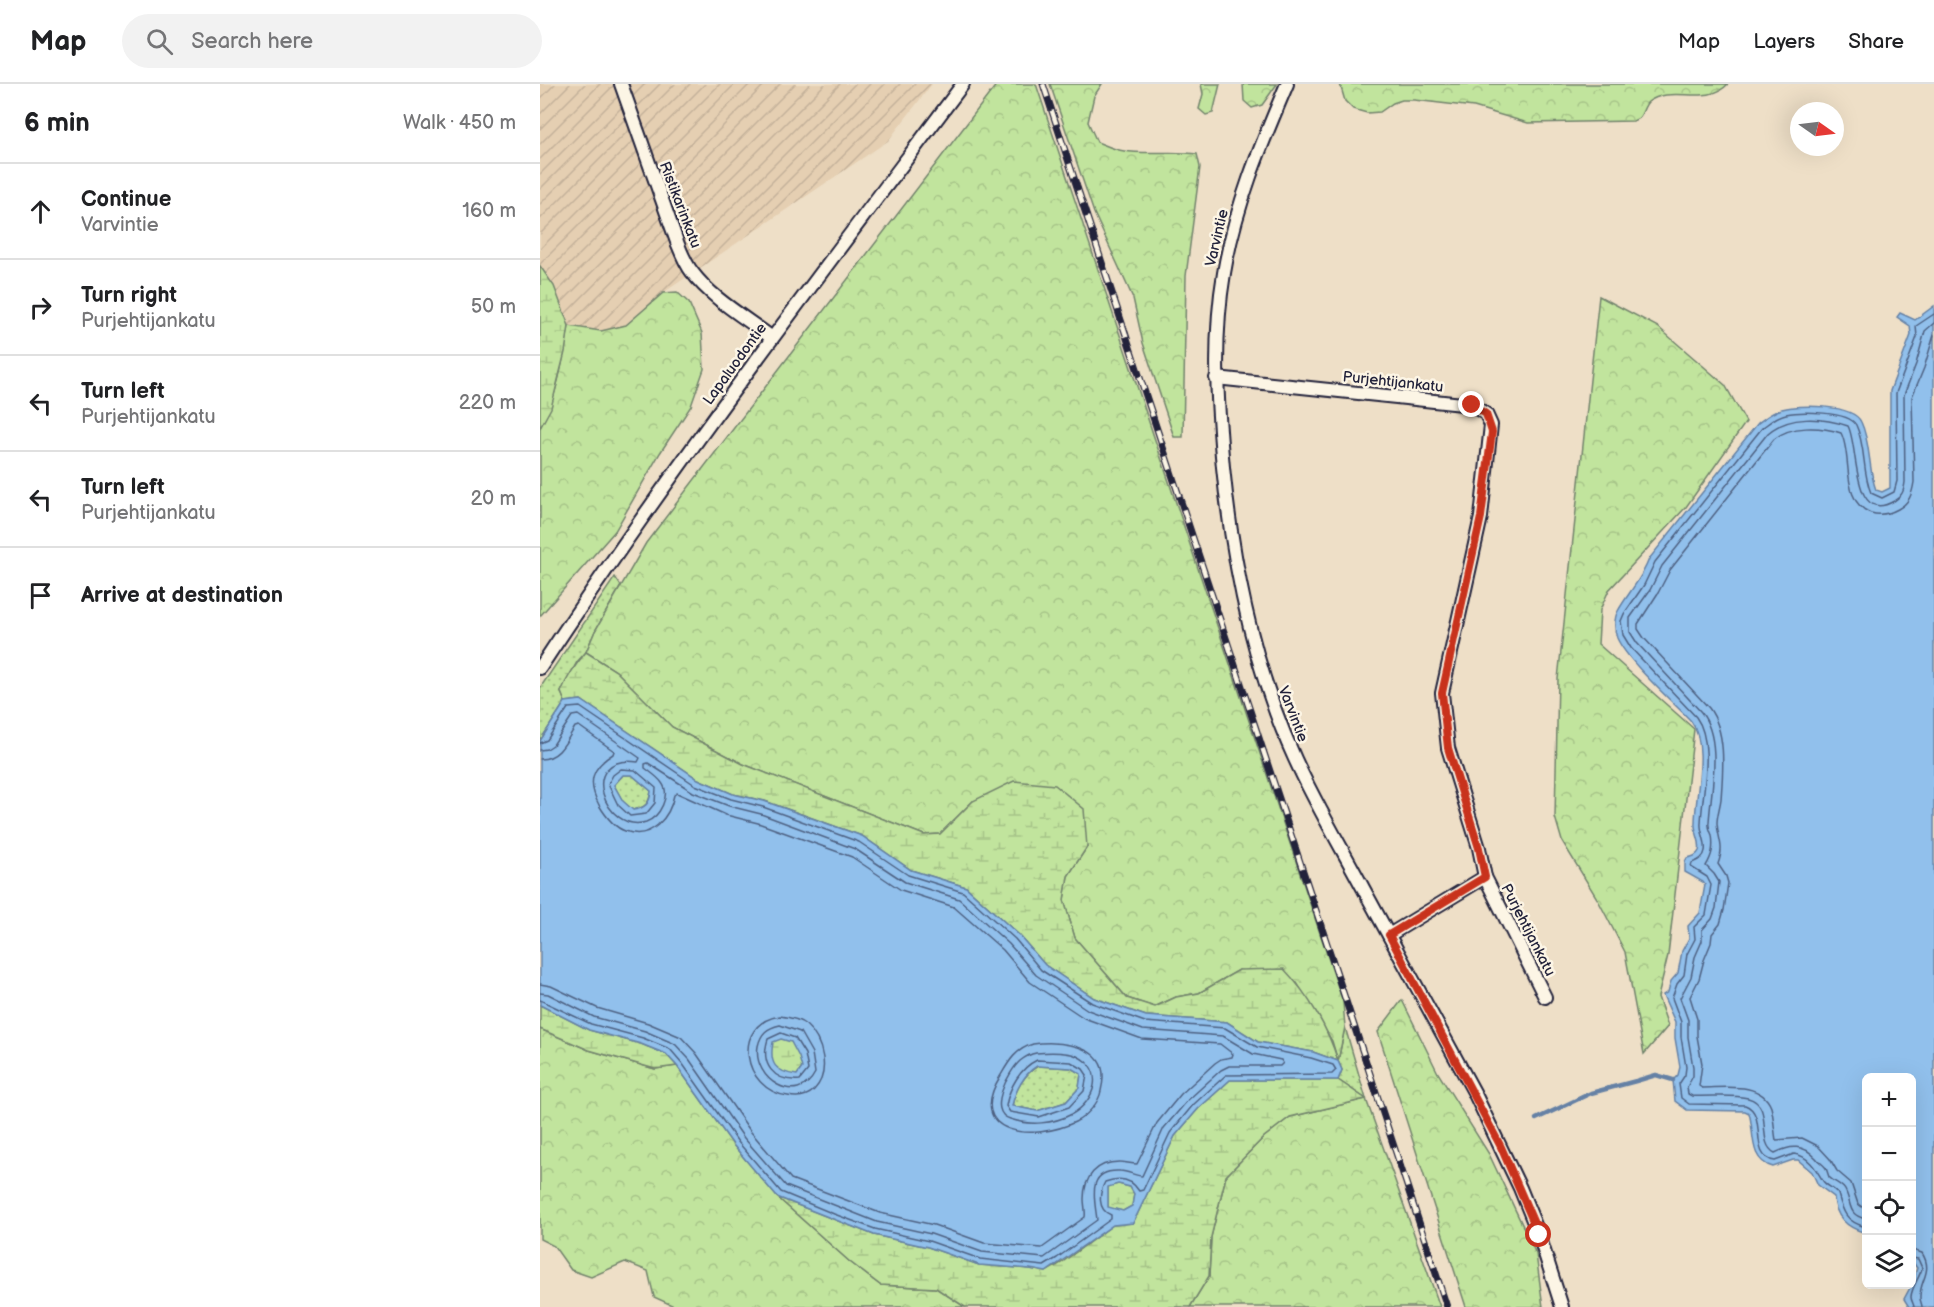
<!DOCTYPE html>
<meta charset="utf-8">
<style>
body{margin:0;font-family:"Balsamiq Sans",sans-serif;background:#f2f2f2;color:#202124}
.controls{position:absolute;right:18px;bottom:18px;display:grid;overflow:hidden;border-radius:9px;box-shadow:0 6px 24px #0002}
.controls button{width:54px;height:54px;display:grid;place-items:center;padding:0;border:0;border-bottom:2px solid #e0e0e0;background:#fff;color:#202124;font:30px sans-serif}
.compass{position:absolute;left:1250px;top:18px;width:54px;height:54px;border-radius:50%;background:#fff;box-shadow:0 6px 24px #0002;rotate:104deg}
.stop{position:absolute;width:18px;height:18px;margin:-14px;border:4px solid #c8321e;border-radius:50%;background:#fff}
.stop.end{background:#c8321e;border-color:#fff;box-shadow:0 2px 6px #0008}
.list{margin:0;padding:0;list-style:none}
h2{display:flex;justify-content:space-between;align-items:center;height:78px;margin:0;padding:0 24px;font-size:26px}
h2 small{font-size:20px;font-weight:400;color:#757577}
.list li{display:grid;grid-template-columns:39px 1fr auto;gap:18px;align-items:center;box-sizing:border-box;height:96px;padding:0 24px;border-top:2px solid #e0e0e0}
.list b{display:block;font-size:22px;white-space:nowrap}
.list p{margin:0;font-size:20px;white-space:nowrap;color:#757577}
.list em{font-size:20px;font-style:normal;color:#757577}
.icon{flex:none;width:33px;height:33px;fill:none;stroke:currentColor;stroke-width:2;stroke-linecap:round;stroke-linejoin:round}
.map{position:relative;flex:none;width:1394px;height:1223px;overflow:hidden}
header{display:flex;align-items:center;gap:36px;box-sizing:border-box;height:84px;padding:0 30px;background:#fff;border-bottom:2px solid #e0e0e0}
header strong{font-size:28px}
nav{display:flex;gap:33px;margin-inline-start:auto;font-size:21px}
.search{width:420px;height:54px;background:#f2f2f2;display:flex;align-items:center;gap:15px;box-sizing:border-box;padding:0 21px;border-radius:33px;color:#757577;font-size:22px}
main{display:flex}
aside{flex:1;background:#fff}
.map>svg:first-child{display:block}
.industrial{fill:url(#industrial-furrows)}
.grass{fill:url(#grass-dots);stroke:#72836c;stroke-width:1.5}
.forest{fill:url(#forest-crowns);stroke:#72836c;stroke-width:1.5}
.wetland{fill:url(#wetland-marsh);stroke:#72836c;stroke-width:1.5}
.water{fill:#91c0ec;stroke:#6581a5;stroke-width:1.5;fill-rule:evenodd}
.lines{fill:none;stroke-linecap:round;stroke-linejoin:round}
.shore{stroke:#4e6182;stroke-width:1.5}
.stream{stroke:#6581a5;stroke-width:4.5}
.minor-casing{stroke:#22223b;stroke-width:16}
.minor{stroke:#fcf5e5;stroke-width:12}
.rail-casing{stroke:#22223b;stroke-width:7}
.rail{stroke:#fcf5e5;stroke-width:4.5;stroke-dasharray:14;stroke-linecap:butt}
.route{stroke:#c8321e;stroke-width:8}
.labels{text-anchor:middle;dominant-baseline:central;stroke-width:5;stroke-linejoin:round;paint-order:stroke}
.street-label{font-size:15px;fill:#22223b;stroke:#fcf5e5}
</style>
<header>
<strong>Map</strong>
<div class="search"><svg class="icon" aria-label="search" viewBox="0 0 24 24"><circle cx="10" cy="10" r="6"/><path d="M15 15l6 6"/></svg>Search here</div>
<nav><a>Map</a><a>Layers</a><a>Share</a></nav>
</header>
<main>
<aside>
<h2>6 min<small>Walk · 450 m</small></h2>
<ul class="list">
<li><svg class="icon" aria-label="ahead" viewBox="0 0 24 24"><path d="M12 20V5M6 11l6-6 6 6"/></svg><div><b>Continue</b><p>Varvintie</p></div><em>160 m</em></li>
<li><svg class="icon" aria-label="right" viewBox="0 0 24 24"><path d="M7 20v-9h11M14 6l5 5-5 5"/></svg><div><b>Turn right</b><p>Purjehtijankatu</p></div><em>50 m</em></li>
<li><svg class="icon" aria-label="left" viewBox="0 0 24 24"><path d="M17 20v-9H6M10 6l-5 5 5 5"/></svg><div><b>Turn left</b><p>Purjehtijankatu</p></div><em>220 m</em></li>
<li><svg class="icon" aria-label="left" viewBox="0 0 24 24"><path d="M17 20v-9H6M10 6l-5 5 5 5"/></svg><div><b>Turn left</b><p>Purjehtijankatu</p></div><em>20 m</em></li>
<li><svg class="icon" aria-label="arrive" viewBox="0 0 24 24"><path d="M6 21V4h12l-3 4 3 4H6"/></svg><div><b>Arrive at destination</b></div></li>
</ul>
</aside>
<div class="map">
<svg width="1394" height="1223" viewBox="0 0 1394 1223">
<defs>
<pattern id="industrial-furrows" width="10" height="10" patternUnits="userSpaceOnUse" patternTransform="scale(1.5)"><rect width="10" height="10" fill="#e5cfb2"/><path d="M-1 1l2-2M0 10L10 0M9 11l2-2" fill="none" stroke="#c4b19a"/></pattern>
<pattern id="grass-dots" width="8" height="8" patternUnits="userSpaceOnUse" patternTransform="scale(1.5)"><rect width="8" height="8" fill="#c1e49d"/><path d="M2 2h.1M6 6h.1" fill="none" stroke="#a6c388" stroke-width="1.8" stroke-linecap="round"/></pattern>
<pattern id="forest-crowns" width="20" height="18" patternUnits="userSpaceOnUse" patternTransform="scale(1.5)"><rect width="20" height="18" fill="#c1e49d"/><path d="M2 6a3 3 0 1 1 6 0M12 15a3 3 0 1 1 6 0" fill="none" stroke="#a6c388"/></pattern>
<pattern id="wetland-marsh" width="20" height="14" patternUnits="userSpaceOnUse" patternTransform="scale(1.5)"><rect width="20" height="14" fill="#c1e49d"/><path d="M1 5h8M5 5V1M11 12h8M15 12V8" fill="none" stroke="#a6c388"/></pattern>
</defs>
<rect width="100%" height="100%" fill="#eedfc7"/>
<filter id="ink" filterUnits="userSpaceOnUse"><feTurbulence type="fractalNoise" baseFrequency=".0167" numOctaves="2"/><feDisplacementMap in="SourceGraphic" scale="12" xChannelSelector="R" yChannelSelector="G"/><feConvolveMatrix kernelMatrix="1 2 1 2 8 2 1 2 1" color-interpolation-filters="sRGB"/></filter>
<g filter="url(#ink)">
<polygon class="industrial" points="0,0 392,0 348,57 123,209 86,241 61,247 29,242 14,202 0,182"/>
<g class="grass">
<polygon points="75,493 81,502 55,547 46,568 37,578 21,608 25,618 0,657 0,604"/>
<path d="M83,691H92L111,707C109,720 105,724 93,726L83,718L74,701Z"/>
<polygon points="805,943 826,1015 798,996 802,986 798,977"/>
<path d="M498,982L531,984L541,990L539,1004L526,1018L497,1027L472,1022C475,1006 484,990 498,982Z"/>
</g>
<g class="forest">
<polygon points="457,0 496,0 803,918 805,943 798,977 792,957 757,899 699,886 659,909 636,913 614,923 587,914 535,854 524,816 528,792 547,763 433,717 400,750 384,751 203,680 132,643 76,587 46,568 55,547 106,459"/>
<path d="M510,0H562L554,12L548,38L557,58C565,61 575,66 584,67C608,71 633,66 657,70L660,83L646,192L643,353H634L603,259L593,214L554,129Z"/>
<polygon points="661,0 680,0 673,29 666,31 659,25 663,10"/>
<polygon points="703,0 737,0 722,21 712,24 704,17"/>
<path d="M800,0H1188C1167,23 1131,0 1108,18C1104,22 1103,29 1099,34L1093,37L988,39L934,23L874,16H862L853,19L840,28L827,29L813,25L805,17Z"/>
<path d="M137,208L149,219L162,249L164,285L151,322L120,369L75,447L0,532V344C17,313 23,277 29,242L61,247L86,241L123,209Z"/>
<polygon points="1059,212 1118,243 1185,301 1206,338 1146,423 1069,506 1060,526 1058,560 1154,645 1128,871 1118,913 1128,942 1104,970 1085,868 1058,816 1022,757 1015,733 1018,595"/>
<polygon points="862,916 898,989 949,1070 996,1170 1003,1223 926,1223 838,948"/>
<polygon points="0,945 49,966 115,985 137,982 194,1062 237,1113 310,1178 340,1201 396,1204 425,1223 136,1223 114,1213 108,1187 85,1178 51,1193 31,1186 14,1162 0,1155"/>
<polygon points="826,1015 900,1223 650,1223 669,1192 671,1153 686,1092 724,1053 750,1033"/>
</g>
<g class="wetland">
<polygon points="0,182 14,202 29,242 25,268 11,324 0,344"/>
<path d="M46,568L76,587L132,643L203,680L384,751L400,750L433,717L474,697L515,701L544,725L547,763L528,792L524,816L535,854L587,914L615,923L636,913L659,909L699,886L744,885C768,910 788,944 798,977L773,968L718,958L687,938L606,932L554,914L505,881L479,851L426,803L371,786L322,752L225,717L193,710L158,695L41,616L25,618L21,608C27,593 36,580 46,568Z"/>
<polygon points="0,921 49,946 101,960 126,970 137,982 115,985 49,966 0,945"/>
<polygon points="217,945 260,959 262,984 257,991 234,990"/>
<polygon points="690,996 798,996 826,1015 750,1033 724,1053 686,1092 671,1153 669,1192 650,1223 425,1223 396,1204 340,1201 310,1178 237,1113 334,1151 388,1163 439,1181 490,1185 506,1188 521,1179 573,1141 593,1139 635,1052 658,1025"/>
<polygon points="579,1100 590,1103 594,1110 592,1122 583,1127 568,1124 568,1102"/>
</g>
<g class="water">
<path d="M1394,222V1223H1369L1364,1215L1372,1200L1377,1184L1372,1177V994H1326V1149C1307,1144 1295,1133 1294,1113L1278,1101L1272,1088L1258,1076H1253L1233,1083C1208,1076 1215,1048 1209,1029L1205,1027L1147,1026L1135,1017L1133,996L1138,991L1140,983L1135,954V938L1123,911L1128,908L1131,897L1138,889L1142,867L1149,854L1148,842L1160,829L1165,801L1163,798L1145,788V778L1147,774C1152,773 1157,772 1159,767C1162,758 1154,748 1155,739C1155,712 1169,661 1151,637C1132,617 1087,577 1077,554C1074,546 1074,534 1078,527C1088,509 1102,495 1109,475L1218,339C1226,333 1232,328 1242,325C1258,320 1313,320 1321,338C1331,359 1328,385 1336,406L1342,408L1350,404V307L1371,251L1370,242L1357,233L1360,229L1375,236Z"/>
<path d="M41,616L158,695L193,710L224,717L322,752L371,786L426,803L479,851L505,881L554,914L606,932L687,938L718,958L773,968L798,977L802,986L798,996H690L658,1025L635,1052L593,1139L573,1141L506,1188L490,1185L439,1181L388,1163L334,1151L237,1113L194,1062L137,982L126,970L101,960L49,946L0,921V657L25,618ZM83,691H92L111,707C110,720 105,724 93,726L83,717L74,701ZM241,955L251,958L259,973L262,984L257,991C235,988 229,980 233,958ZM497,982L531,984L541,990L539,1004L526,1018L497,1027L472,1022C475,1007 484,990 497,982ZM578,1100L590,1103L594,1110L592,1122L583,1127L568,1123V1103Z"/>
</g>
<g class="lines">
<g class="shore">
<path d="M0,659L7,656L28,624L40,623L155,701L191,715L223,723L319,758L368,791L423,808L475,855L501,886L552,919L605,938L685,944L717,963L771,974L793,981L796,986L792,990L686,991L653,1021L630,1049L603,1106L599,1107C591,1094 579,1093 565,1098C559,1109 557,1126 571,1131V1135L517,1174L504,1182L440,1175L389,1157L335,1145L294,1130L241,1108L198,1058L142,979L130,965L103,954L51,940L0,916"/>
<path d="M0,666L7,665L13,661L32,632L38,631L100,674L98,678C35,669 65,751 106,738C120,733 131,711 122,699C118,693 110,688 105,684V680L108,679L153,708L189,722L221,730L315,765L365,798L419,815L469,860L496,891L548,926L603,946L683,952L713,970L741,976L743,979L740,982H689L681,986L648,1016L624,1044L602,1092C595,1092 588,1087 580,1087C545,1085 555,1116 557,1136L504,1174L442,1168L391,1150L337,1138L246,1102L204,1054L149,975L135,960L105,947L54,933L8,910L0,909"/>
<path d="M0,675C19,675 26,658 35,643L39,642L74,667L73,670C51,684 47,698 59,721C65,731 73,743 85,747C111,757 130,733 134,711L137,709L186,731L218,739L312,773L361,806L414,823L463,866L490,898L544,934L602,955L680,960L693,970L692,973L681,975L675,979L641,1010L617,1039L597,1080C591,1080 585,1078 579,1078C556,1078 544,1093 544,1115C544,1121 546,1128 545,1133L502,1164L444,1159L394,1141L340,1129L251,1095L211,1048L156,969L141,953L108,939L57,924L11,902L0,900"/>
<polygon points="81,685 95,686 116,704 115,719 106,730 90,732 78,721 68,700 73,691"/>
<path d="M240,932C248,933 259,935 266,941C283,956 291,989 274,1006C267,1013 258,1014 248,1012C202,1006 191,939 240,932Z"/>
<path d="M240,941L260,948L272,969L275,989C258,1023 212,996 218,962C221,949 227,944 240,941Z"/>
<path d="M241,949L255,954L265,970L268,986L260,996C233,998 220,980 228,955Z"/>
<path d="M493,960C514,957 554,959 562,984C564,991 563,999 561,1007C559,1019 546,1033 535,1038C495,1058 423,1052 461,991C469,977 476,965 493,960Z"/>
<path d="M496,969C509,968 526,967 537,972C566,986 555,1017 532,1030C513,1040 490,1042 470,1035C446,1028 469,987 480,977C485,973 491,970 496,969Z"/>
<path d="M497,976L531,978L543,985L547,991L544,1007L529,1023L499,1033L470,1028L466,1022C469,1004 480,984 497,976Z"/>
<path d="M1326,1126L1318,1120L1311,1099L1297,1087L1290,1075L1278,1062L1262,1054L1236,1056C1234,1045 1234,1034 1231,1023C1221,997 1184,1004 1162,1004L1159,1002L1162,980L1157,952V935L1150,913L1159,895L1164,876L1171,859L1172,850L1180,840L1184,826L1188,799L1186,792L1178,780C1185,761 1178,756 1177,739C1177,731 1180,723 1181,715C1183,687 1187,648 1169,624L1104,554L1098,545V540L1118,509L1130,486L1234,355C1251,341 1280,342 1301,349C1313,372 1300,418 1331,429C1341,432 1349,430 1358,425C1369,419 1372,411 1374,398L1372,313L1384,284L1394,251"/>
<path d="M1326,1135C1308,1131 1312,1122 1306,1108C1303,1100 1294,1099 1289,1093C1288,1090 1287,1087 1286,1084C1283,1080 1279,1078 1276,1074C1263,1060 1251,1061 1235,1069C1215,1059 1235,1021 1208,1014C1193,1010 1169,1013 1152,1012L1148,1010L1147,1003L1153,992V983L1148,953V936L1140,914L1151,893L1155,873L1162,857V846L1172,835L1176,824L1179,798L1174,790L1166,782C1172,772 1174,764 1172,751C1170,746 1168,743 1169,738C1171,705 1183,656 1161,628L1097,559L1090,548V534L1110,506L1122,482L1228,349C1249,331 1282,333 1308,342C1319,362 1311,442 1354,417C1362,412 1364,407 1365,398L1364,311L1376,280L1385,247L1394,239"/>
<path d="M1326,1143C1306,1138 1303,1128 1298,1110C1294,1104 1286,1102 1283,1097C1276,1085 1269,1072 1254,1070L1235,1077C1207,1073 1229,1030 1205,1021L1149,1020L1141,1014L1139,1000L1145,991L1146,983L1141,953V938L1132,914L1137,900L1144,891L1147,870L1155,855L1154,843L1166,831L1171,801L1167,793L1151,783L1152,779C1158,777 1164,774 1165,767C1167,757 1160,749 1161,739C1162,709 1175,659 1156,633L1091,564L1083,551L1081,537L1084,530L1104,501L1115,478L1222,344C1230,338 1236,332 1246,330C1260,327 1309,327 1316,341C1326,362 1322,388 1331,409L1342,414L1354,408L1357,397L1356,309L1377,253L1376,242L1394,230"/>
<path d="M1372,1166L1382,1169C1394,1188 1379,1196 1380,1214C1380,1217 1382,1220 1382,1223"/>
<path d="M1372,1174L1378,1175L1382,1184C1380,1193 1371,1204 1371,1213C1371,1217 1374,1220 1374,1223"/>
</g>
<polyline class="stream" points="996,1035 1051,1009 1096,997 1116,991 1133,996"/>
<g class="minor-casing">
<g id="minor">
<path d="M81,0L137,158C141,168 145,179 152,188C172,215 206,234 232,254"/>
<path d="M747,0C721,61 695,123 684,189C673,254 677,318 683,383C693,483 713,583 755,675C775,719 800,761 823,804C860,872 897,940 934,1008L980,1104L999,1151L1022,1223"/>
<polyline points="676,294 932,321 946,330 951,341 941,433 902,609 908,664 939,764 945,793 849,851"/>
<path d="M0,584C132,383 279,192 423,0"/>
<polyline points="945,793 1005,913"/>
</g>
</g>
<use href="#minor" class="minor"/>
<g class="rail-casing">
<polyline id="rail" points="503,0 907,1223"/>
</g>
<use href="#rail" class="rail"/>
</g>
</g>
<g class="lines" filter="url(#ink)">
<polyline class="route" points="932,321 946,330 952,348 941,433 902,609 908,664 939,764 945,793 849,851 961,1063 999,1151"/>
</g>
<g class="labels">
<g class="street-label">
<text transform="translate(140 121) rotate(69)">Ristikarinkatu</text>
<text transform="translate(677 154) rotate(-77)">Varvintie</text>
<text transform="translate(195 280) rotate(-54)">Lapaluodontie</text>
<text transform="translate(853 298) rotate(6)">Purjehtijankatu</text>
<text transform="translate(753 630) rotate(69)">Varvintie</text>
<text transform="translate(988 846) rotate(63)">Purjehtijankatu</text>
</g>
</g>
</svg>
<div class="controls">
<button>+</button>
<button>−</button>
<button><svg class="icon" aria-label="locate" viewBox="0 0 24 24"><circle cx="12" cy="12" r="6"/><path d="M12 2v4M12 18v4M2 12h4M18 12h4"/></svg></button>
<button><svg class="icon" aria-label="layers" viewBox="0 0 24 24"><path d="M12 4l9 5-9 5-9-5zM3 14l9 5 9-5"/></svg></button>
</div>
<svg class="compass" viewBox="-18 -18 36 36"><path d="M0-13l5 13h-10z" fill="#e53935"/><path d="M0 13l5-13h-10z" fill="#757577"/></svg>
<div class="stop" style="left:999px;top:1151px"></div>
<div class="stop end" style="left:932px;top:321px"></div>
</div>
</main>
